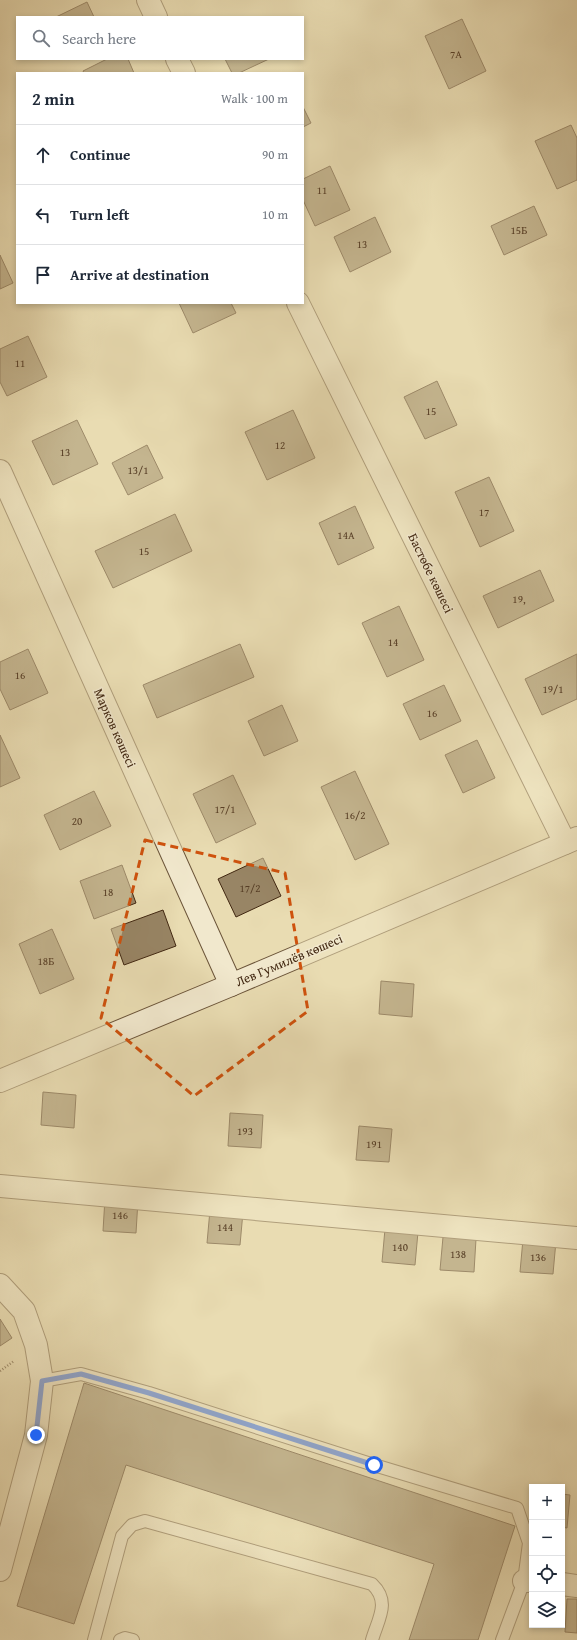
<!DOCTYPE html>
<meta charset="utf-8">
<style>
body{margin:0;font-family:"Gentium Book Plus",serif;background:#f2f2f3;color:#1f2937}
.controls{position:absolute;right:12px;bottom:12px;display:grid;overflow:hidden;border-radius:0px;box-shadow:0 2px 6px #0003}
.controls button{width:36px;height:36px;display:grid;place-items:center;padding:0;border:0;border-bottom:1px solid #e0e1e3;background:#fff;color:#1f2937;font:20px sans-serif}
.stop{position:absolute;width:12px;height:12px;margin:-9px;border:3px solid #2563eb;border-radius:50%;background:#fff}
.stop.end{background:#2563eb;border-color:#fff;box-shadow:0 1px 4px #0008}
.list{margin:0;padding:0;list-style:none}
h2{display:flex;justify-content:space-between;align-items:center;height:52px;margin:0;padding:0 16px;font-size:17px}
h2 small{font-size:13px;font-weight:400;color:#747a83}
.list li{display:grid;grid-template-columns:26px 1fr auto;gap:12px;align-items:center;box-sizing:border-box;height:60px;padding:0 16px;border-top:1px solid #e0e1e3}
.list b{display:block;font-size:15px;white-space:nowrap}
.list em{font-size:13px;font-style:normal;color:#747a83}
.icon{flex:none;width:22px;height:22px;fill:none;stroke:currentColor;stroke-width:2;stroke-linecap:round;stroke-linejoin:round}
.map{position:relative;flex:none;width:577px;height:1640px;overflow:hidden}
.search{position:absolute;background:#fff;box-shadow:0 2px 6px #0003;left:16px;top:16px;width:288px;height:44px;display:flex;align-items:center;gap:10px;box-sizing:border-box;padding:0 14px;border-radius:0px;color:#747a83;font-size:15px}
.panel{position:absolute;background:#fff;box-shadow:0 2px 6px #0003;left:16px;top:72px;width:288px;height:232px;border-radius:0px}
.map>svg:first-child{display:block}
.building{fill:#988565;stroke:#412711}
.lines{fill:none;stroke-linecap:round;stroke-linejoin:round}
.service-casing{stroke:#6b5439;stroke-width:14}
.minor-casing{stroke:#6b5439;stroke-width:24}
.path{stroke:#412711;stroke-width:2.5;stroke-dasharray:1 2;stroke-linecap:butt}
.service{stroke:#f1e8cd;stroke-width:12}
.minor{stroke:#f1e8cd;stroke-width:22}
.route{stroke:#2563eb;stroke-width:5}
.marked{fill:none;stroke:#cf520d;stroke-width:3;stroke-dasharray:8 5;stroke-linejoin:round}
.labels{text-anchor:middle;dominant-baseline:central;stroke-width:3;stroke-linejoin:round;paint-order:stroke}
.number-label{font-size:11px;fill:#573e26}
.street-label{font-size:13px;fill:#412711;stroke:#f1e8cd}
</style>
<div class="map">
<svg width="577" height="1640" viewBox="0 0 577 1640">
<rect width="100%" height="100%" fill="#e9dcb2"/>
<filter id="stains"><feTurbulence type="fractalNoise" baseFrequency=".005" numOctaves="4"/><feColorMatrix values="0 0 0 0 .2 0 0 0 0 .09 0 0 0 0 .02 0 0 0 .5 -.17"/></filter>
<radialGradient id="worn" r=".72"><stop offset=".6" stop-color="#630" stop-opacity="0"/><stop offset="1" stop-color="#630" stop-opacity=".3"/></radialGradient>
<g class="building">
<polygon points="87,2 94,17 56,17"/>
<polygon points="462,19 486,71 449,89 425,36"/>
<polygon points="107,59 128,59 134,73 84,73 83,71"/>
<polygon points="225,59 269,59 239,73 232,73"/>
<polygon points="303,107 311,123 303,127"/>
<polygon points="571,125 577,138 577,180 557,189 535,141"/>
<polygon points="330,166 350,210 315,226 303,200 303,179"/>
<polygon points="534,206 547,235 504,255 491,226"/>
<polygon points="375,217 391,252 350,272 334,237"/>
<polygon points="0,255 13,283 0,289"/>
<polygon points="179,303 231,303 236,313 193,333"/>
<polygon points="28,336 47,377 7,396 0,382 0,349"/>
<polygon points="437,381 457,425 425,439 404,397"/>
<polygon points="293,410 315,458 267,480 245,432"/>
<polygon points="77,420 98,464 53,485 32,441"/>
<polygon points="147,445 163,478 128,495 112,463"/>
<polygon points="489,477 514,531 480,547 455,492"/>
<polygon points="355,506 374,548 338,565 319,523"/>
<polygon points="175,514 192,551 113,588 95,551"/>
<polygon points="540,570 554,601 498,628 483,596"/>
<polygon points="399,606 424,660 387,677 362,623"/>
<polygon points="240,644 254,677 157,718 143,685"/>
<polygon points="28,649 48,693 10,710 0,689 0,662"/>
<polygon points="577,654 577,699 542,715 525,679"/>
<polygon points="444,685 461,721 420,740 403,704"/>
<polygon points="282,705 298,741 264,756 248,721"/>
<polygon points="0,735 20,778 0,787"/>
<polygon points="477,740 495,778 463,793 445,755"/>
<polygon points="355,771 389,844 355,860 321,787"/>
<polygon points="233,775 256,824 216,843 193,794"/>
<polygon points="94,791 111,826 60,850 44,815"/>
<polygon points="263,858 281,896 236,917 218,879"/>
<polygon points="122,865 136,903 94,919 80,881"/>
<polygon points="163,910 176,946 124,965 111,929"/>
<polygon points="52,929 74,979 40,994 19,944"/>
<polygon points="381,981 414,984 412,1017 379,1014"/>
<polygon points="43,1092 76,1095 74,1128 41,1125"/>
<polygon points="230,1113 263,1115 261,1148 228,1146"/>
<polygon points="359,1126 392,1129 389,1162 356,1160"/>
<polygon points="105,1198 138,1200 136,1233 103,1231"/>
<polygon points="210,1210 243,1212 240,1245 207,1243"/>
<polygon points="385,1229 418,1232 415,1265 382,1262"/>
<polygon points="443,1237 476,1239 474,1272 440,1270"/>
<polygon points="523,1239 556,1241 553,1274 520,1272"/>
<polygon points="0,1319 12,1338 0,1346"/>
<polygon points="84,1383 515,1526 478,1640 409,1640 434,1564 126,1465 74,1624 17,1606"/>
<polygon points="562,1494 570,1495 567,1528 562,1527"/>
<polygon points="567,1599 577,1599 577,1633 565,1632"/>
</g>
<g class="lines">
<g class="service-casing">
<g id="service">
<polyline points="42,1381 81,1374 149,1393 374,1465 517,1508 529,1543 524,1581 502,1640"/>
<path d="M94,1640L122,1536L132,1525L145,1521L372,1584C391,1602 378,1619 372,1640"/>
<polyline points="120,1640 125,1638 133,1640"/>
</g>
</g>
<g class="minor-casing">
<g id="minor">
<polyline points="148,0 156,17"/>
<polyline points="177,59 184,73"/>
<polyline points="298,303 565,843"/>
<polyline points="0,471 231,985"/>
<polyline points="0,1081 231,985 577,838"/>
<polyline points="0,1186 577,1238"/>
<polyline points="0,1285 24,1311 36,1345 42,1381 36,1435 0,1570"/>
<polyline points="524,1581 532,1581"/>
<polyline points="562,1584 577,1586"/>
</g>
</g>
<polyline class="path" points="0,1371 14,1361"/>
<use href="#service" class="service"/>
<use href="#minor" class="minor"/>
</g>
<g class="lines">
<polyline class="route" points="36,1435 42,1381 81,1374 149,1393 374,1465"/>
</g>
<path d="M0 0H577V1640H0ZM145,840L285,873L308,1011L194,1096L101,1018Z" fill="#e9dcb2" fill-opacity=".55" fill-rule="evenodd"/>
<path class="marked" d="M145,840L285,873L308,1011L194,1096L101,1018Z"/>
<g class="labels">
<g class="number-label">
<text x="456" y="54">7А</text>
<text x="322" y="190">11</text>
<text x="519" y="230">15Б</text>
<text x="362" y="244">13</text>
<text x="20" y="363">11</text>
<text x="431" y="411">15</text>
<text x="280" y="445">12</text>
<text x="65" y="452">13</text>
<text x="138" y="470">13/1</text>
<text x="484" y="512">17</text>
<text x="346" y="535">14А</text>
<text x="144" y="551">15</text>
<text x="519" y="599">19,</text>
<text x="393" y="642">14</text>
<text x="20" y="675">16</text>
<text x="553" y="689">19/1</text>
<text x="432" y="713">16</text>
<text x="225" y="809">17/1</text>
<text x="355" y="815">16/2</text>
<text x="77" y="821">20</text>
<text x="250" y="888">17/2</text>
<text x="108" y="892">18</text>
<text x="46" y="961">18Б</text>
<text x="245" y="1131">193</text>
<text x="374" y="1144">191</text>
<text x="120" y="1215">146</text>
<text x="225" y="1227">144</text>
<text x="400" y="1247">140</text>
<text x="458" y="1254">138</text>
<text x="538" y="1257">136</text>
</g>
<g class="street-label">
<text transform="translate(431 573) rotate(64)">Бастөбе көшесі</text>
<text transform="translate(115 728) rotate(66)">Марков көшесі</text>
<text transform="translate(289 960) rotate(-23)">Лев Гумилёв көшесі</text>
</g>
</g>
<rect width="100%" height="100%" filter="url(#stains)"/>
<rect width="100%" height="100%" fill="url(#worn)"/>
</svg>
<div class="controls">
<button>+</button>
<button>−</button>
<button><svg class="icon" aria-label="locate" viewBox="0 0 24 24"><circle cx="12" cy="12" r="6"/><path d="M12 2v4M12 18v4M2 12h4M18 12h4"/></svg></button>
<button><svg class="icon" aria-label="layers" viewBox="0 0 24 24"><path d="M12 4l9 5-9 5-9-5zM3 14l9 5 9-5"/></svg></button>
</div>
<div class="stop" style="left:374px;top:1465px"></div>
<div class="stop end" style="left:36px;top:1435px"></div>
<div class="search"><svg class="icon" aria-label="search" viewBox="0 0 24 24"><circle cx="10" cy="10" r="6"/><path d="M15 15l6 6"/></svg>Search here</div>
<section class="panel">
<h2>2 min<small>Walk · 100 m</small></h2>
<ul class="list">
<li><svg class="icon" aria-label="ahead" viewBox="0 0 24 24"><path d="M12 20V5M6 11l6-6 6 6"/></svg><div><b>Continue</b></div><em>90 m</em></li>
<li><svg class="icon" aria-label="left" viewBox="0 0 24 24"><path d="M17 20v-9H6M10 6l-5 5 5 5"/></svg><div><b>Turn left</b></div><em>10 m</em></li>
<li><svg class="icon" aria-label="arrive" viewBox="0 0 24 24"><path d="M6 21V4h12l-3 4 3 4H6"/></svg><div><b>Arrive at destination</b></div></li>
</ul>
</section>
</div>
